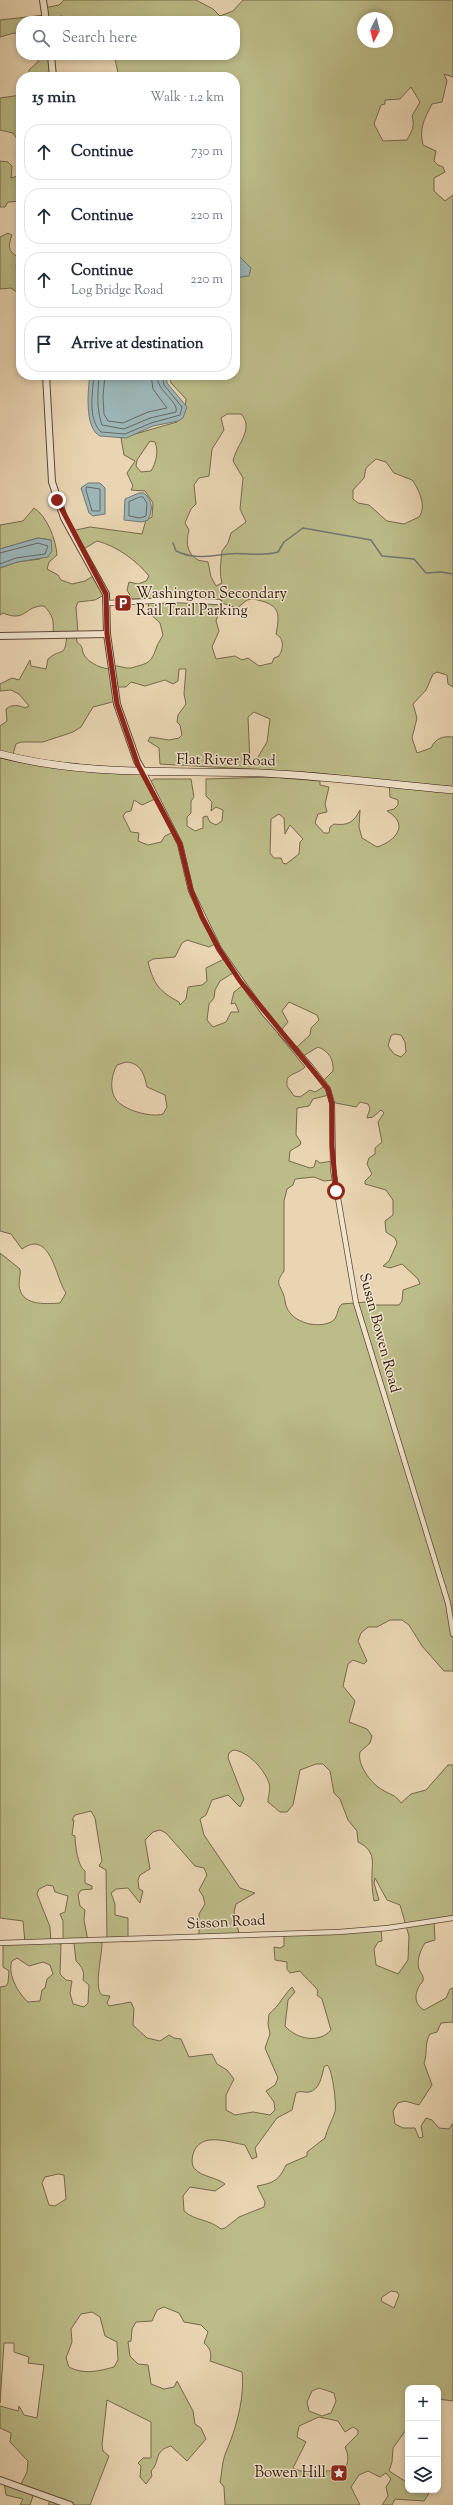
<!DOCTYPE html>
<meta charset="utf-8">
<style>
body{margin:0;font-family:"Sorts Mill Goudy",serif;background:#f6f6f7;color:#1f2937}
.controls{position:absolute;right:12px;bottom:12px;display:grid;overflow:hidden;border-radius:8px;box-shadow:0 2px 6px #0003}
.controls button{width:36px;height:36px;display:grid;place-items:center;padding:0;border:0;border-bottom:1px solid #e0e1e3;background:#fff;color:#1f2937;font:20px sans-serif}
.compass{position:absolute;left:357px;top:12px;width:36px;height:36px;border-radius:50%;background:#fff;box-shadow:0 2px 6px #0003;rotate:187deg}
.stop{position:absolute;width:12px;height:12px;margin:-9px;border:3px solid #8f2418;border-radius:50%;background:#fff}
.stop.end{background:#8f2418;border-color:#fff;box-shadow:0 1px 4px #0008}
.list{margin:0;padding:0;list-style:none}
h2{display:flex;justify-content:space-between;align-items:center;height:52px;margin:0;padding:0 16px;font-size:17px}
h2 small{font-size:13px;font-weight:400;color:#747a83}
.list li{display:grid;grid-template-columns:26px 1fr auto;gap:12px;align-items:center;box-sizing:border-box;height:56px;margin:0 8px 8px;padding:0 8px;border:1px solid #e0e1e3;border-radius:16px}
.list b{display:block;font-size:15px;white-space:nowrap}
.list p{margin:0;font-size:13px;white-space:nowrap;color:#747a83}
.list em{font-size:13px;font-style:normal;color:#747a83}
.icon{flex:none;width:22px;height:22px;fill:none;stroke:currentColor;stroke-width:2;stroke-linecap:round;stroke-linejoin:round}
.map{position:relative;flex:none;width:453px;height:2505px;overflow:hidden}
.search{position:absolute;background:#fff;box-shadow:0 2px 6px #0003;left:16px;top:16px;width:224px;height:44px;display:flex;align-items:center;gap:10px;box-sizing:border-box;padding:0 14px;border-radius:16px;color:#747a83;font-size:15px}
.panel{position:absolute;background:#fff;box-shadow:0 2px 6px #0003;left:16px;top:72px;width:224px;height:308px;border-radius:16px}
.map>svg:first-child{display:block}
.green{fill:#bcbc88;stroke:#766a4b;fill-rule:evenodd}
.water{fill:#9cb6b7;stroke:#717773}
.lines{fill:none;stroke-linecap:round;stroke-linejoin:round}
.shore{stroke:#666862;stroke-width:1}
.stream{stroke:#717773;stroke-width:1.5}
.minor-casing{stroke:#5e4837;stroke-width:6}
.tertiary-casing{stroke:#5e4837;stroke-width:8}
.secondary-casing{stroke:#30190e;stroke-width:8}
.minor{stroke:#f1e4cd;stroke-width:4.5}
.tertiary{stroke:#f1e4cd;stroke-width:6}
.secondary{stroke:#f1e4cd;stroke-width:7}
.route{stroke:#8f2418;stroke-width:5}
.labels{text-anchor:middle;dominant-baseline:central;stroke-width:3;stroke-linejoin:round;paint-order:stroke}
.poi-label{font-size:15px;fill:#30190e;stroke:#f1e4cd;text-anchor:start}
.street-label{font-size:15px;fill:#30190e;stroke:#f1e4cd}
</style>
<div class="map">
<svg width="453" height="2505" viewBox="0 0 453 2505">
<rect width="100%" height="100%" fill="#e9d5b2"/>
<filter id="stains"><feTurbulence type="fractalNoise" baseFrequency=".005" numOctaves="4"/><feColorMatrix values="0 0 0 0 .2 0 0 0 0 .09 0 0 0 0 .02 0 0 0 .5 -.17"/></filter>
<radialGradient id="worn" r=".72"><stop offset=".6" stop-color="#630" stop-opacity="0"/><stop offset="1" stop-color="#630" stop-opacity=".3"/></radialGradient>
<g class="green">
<path d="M64,0H196L213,9L220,16L233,11L243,0H453V77L444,74L447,81L442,102L432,104C424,119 419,129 423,145L436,151L434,161L438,165L443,167L445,172L434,178V191L445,201L453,195V687L448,684L447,675L437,672L433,674L426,690L413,704L417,718L412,738L417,753L431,748C436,738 442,736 453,737V1671H444L422,1646L409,1625L402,1620H390L377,1627H368L361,1633L358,1641L367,1661L364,1664L353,1660L348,1664L343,1686L355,1701L349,1722L367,1729L372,1736L370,1743L360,1752C357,1765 371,1783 381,1789C390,1795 395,1794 401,1803L411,1794L426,1790L448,1765H453V1919L434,1921L435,1940L425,1943C421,1949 416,1961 419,1969C421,1974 424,1975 423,1981C415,1990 412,2003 424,2010L446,1998L450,1989L453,1988V2022L441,2023L437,2032L430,2034C424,2044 428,2053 424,2063L432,2085L419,2105L405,2101L398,2103L393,2111L395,2124L403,2128H415L419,2138L423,2137L421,2126L426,2118L432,2120L439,2128L449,2129L453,2123V2401L438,2399V2388H408V2427L393,2448L392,2462L389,2471L408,2483V2490H431L424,2501L395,2499L392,2505H382L388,2496L386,2487L391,2479L386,2473L380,2477L368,2471L359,2475L351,2487L360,2505H225L224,2487L220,2482C222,2473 222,2461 226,2452C236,2429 245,2397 242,2372L210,2361C212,2353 210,2348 204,2343L208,2332L201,2325L184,2322L179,2313L164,2307L157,2310L152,2321L136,2322L132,2329L131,2341L128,2342L130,2356L138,2364L148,2365L151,2384L164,2389L174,2387L177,2381L193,2411L195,2424L201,2428L206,2439L187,2461L171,2446C153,2451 161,2461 151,2471L152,2476L146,2484L140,2477L141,2466L138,2463L143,2458H151V2422L107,2400L102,2445L103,2451L109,2456L90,2505H48L51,2499L34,2493L30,2505H20L23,2499L6,2495L4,2482L20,2486L27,2472L28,2461L10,2442L11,2433L0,2428V2406L18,2411L19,2406L24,2415L37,2418L44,2365L28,2363L29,2357L14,2352V2343H4L0,2403V1987L6,1986L8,1983L9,1971L3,1967V1944L25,1943L23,1921L0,1918V1253L20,1269C21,1274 19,1279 19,1285C21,1306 44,1304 60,1303L66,1293C56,1280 51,1228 22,1249L11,1234L0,1231V726L7,721L6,709C12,704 19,705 25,708L29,706L19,694L11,690L0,691V684L12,678L19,680L30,660L31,666L46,669L48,659C62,647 65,659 67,634L53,633C54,621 53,615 44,606C25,605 26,623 3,613L0,615V568L17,562L40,559L51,540L38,538L0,549V525L23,521L34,508C47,516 56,540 57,555L49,562L47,569L58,575L61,580L72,584L85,581L95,575L104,595L95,600L78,602L76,607L78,633L76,634L77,642C84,647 81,649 84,655C90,664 102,669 112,669L113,666C119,665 125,669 131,668C148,663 151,664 157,646C158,643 161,639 163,635L160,623L148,612L149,599H132L127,590L129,582L138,584L146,581L149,576C137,561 117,546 97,541L82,550L71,531L90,527L142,534L146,520L152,517L153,503L145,491L131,490L133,486L127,473L135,461L124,455L121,438L177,422L185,410L186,399L171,383L169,375H235V77H119L114,55H235V21H69L66,17L61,16C49,22 35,21 21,21V38L20,35L14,33L0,37V20L45,15L44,8L59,5ZM363,18H387V42H363ZM411,87L420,102L412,116C415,126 412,131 407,140L383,141L374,124L381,105L385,104V100L400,99ZM227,414H241C255,429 236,445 233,461L243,478L240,509L246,522L231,533L228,543L222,551C221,561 219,572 222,583L216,586L211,577L208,562C205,561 200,561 198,560C186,553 186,541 189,530L185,523L191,509L196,504L194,485L199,478L209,476L212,449L224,430L221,418ZM150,441L155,442C159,451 156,463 151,471L141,472L136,466L137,460ZM376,459L386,462L394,473L412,480C419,489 427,507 419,517L404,524L387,521L369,505L358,503L353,499V490L364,478L366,468ZM253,599C278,604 281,610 276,634C285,639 283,649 279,656L274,658L272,663L259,666L248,658L242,660L235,656L216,659L212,647L219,631L216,621L222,603L237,608L247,600ZM179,669H186L184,694L186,704L178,715L177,722L180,725L182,735L179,738L169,740L150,737L148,741L159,748L160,764L318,773L389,782L390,797L398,800V805L394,809L387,811C410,824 396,841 377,847L362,838L359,827L360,810C354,822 348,826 334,824L330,827L329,833H324L315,823L318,814L327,812L325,804L329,787L320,785V781L270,777L206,779V796L212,802L211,811L216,807L223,810L222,821L216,825L210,822L207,816L203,817V828L195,831L187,826V817L191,813V801L194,797L191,779H154L150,782L142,771L24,758L13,754L16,744L21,742H43L73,732L81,727L93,707L116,701L115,687H126L131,682L145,686L165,680L173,684L178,681ZM254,712L270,719L267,742L258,757L257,766L250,763L248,717ZM155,799L173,832L165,836L161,842L148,845L138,841L139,833L131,832L123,816L126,812L131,811L134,800L142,805ZM279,814L284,818L285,834L290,825L303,839L300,842L299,854L286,864L283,863L281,858H274L270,853L271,819ZM187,940L209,947L215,944L224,959L206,968L207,981L202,985L188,987L186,999L180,1005L179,1002C159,991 154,985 148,962L153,959L175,957L182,943ZM233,973L243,985L234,992L231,1004L235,1003L239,1012H231L226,1022L213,1027L207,1020L209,1004L214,998L215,990L220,981ZM289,1002L317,1015L319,1020L311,1028L310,1035L297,1047L303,1056L318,1047C329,1051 334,1060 333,1071L323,1081L325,1086L315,1092L310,1090L300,1097L294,1096L287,1086V1079C291,1073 299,1073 305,1067L278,1034L288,1022L282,1011ZM394,1034L401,1035L405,1042L406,1052L401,1057L394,1054L388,1046L391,1036ZM126,1062C141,1063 144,1074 147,1087L165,1095L167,1107L163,1114C151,1118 122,1110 115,1098C109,1088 112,1074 117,1065ZM329,1095L331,1102L356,1107L360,1102L368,1104L370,1108L367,1118L373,1117L381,1110L384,1113L378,1122L382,1142L375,1148V1154L369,1158L367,1164L372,1174L365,1181V1184L386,1190L393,1200V1215L385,1221L386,1232L395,1238L397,1243L389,1261L383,1266L390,1268L402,1264L418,1279L420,1284L403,1290L402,1301L399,1305H375L366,1302L342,1304C336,1309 339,1318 331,1322C316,1329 293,1322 287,1308C285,1304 285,1299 284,1296C279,1282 275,1284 284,1271V1201L287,1189L293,1185L295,1179L314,1177L324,1181L334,1180L332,1161L320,1163L316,1160L314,1167L310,1168L289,1161L290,1151L300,1145L301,1142L296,1135L297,1108L309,1106L313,1099ZM233,1750C248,1751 264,1769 269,1783C271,1788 268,1797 268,1802L280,1812H287L293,1805L300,1770L316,1764H323L330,1771L334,1793L340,1799L348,1820L357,1831L358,1842C378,1852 371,1864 372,1882C372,1889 373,1895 374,1901L379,1900L374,1883L375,1878L387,1900L400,1905L409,1936L408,1960L398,1974L376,1965L374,1949L378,1942L382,1941L381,1929L284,1932V1946L280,1948L274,1947L275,1960L287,1962V1969L290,1973L300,1971C306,1979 314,1984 318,1991L317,1995L322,1999L331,2030C319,2044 296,2039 285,2026L288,2000L295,1992L292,1987C283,1996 279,2006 269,2014L268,2024L270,2034L265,2048L278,2078L275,2085L266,2091L274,2102L275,2110L270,2115L253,2112L235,2115L226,2110V2095L234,2079L227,2070L217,2064L212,2054L189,2057L181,2039L174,2038L169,2035L160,2041L147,2038L133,2025L134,2009L131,2002L109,2006L107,2003L110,1996L102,1995C93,1988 103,1952 102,1941H88L84,1920L85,1910L80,1906L78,1895L81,1890L92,1889V1886L85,1883V1871C78,1867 75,1845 75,1836L72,1835L74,1820H72L75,1815L91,1811L95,1818L102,1861L99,1866L106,1870L107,1940L128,1939V1918L115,1915V1904L111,1893L116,1889L128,1888L140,1903L143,1891L139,1889L138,1880L140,1875L150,1869L145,1840L153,1832L160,1830L166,1833L195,1866L204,1868L207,1875L199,1890L203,1896L205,1904L199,1914V1935L239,1934L234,1912L236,1904L255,1893L240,1888L204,1835L200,1819L206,1815L212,1800L228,1795L240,1807L244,1799L228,1758L229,1753ZM47,1885L53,1886L55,1892L68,1896L65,1912L60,1914L63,1921V1942L74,1943L76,1961C82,1966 85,1973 83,1980L89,1985L88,2003L84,2007L73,2004L70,1993L72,1981L66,1980L60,1974L61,1944L51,1943L50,1927L37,1894L39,1889ZM17,1958L29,1966L43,1962L50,1965L53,1974L47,1979L45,1988L42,1990L40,2001L28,2002C18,1993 7,1974 12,1961ZM327,2065C332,2067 337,2105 335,2112C332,2121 327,2129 325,2138L307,2152V2156L286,2165C279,2180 274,2183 257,2186L265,2202L264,2207L239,2217L225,2228L221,2229C209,2219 195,2221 184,2211L183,2196L190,2187L215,2191L225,2184C216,2177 202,2177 195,2169C191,2165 192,2159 193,2154C200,2131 228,2142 245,2145L252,2159L257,2157L255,2148L277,2118L292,2110L296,2093C301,2090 304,2093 309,2092C320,2090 322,2075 324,2067ZM58,2174L64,2175L66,2199L55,2206L49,2205L42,2183L45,2177ZM391,2291L397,2292L399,2295L394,2308L381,2301L382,2297ZM92,2312L100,2317L105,2336L117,2342L118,2360L114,2367C99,2371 84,2375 69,2367L66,2358L72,2342L71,2329L81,2314ZM319,2388L334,2393L336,2401L331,2413L322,2416L309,2411L307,2402L312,2391ZM319,2417L338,2421L345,2432L353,2427L358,2430V2434L345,2447C349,2456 349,2462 344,2470C336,2473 332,2470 325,2471C309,2472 309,2475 293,2468L306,2442L297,2437L299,2426Z"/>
<polygon points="38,55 51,55 53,72 29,74 29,70 38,62"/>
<polygon points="21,95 21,144 13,133 0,130 0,98"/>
<polygon points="0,161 8,162 12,166 11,178 21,175 21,201 8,202 5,207 0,207"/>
<path d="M8,233L12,235C8,246 8,251 18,257L16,266L21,275V295L11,288L0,289V237Z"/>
</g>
<g class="water">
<polygon points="235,252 251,268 249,276 241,277 237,280 238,297 235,306"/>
<path d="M90,375H166L167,383L187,407L183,418L178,421L153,426L126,438L100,436C84,428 88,389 90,375Z"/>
<polygon points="88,483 100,483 105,488 105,514 93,516 89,513 81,488"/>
<path d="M139,493H144C153,501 153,510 148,520L142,522L124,520L125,499Z"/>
<polygon points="38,538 51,540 52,551 48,557 17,562 0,568 0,549"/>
</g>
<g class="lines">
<g class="shore">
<path d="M94,375C93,392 87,418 101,432L125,434L151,423L180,415L182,407L164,385L162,375"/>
<path d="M99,375C98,393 96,408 102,425L124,429L150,418L176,412C179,401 156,391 157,375"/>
<polyline points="105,375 103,396 104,414 108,421 123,423 148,412 167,408 153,389 151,375"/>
<polygon points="87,487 100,489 100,511 92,511 86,490"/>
<polygon points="140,497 143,497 147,503 146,516 140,518 129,516 129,502"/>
<polyline points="0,553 38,543 48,546 45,554 16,558 0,564"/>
</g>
<path class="stream" d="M173,543L176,551C195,560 209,556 228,554C245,552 261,557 278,552L284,542L303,528L371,540L382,556L414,559L426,573L441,572L453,574"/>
<g class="minor-casing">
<g id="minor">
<polyline points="107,603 175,600 219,602"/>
<polyline points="144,773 180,844 191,891 219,949 264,1013 311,1067 328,1089 332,1103 333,1169 356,1303 448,1603 453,1634"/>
<polyline points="0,1943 339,1932 388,1928 453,1918"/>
</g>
</g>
<g class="tertiary-casing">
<g id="tertiary">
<polyline points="43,0 46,21"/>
<polyline points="51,55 53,77"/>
<polyline points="46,375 52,482 64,518 106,594 107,634 117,704 137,761 144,773"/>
<polyline points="0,636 107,634"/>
<polyline points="0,2480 70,2505"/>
</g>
</g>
<g class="secondary-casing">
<path id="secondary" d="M0,754C87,777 174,770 262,773C326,776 389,784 453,790"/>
</g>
<use href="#minor" class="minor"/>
<use href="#tertiary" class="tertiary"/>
<use href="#secondary" class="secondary"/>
</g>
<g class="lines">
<polyline class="route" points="57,500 106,594 107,634 117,704 138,765 180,844 191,890 202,917 219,949 240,981 328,1089 332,1104 332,1146 336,1191"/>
</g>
<defs>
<g id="parking-square" transform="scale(0.9)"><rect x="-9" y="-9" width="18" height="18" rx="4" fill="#8f2418" stroke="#f1e4cd"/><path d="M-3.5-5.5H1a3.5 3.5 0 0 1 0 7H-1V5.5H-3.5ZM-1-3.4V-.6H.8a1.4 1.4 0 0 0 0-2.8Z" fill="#fff"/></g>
<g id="sight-square" transform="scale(0.9)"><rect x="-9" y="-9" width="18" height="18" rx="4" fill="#8f2418" stroke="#f1e4cd"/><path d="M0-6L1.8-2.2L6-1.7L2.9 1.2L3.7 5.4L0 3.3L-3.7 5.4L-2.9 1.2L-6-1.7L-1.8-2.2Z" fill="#fff"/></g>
</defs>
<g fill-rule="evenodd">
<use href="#parking-square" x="123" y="603"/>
<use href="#sight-square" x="339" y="2473"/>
</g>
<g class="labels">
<g class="poi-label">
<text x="136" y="594">Washington Secondary<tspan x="136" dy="17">Rail Trail Parking</tspan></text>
<text x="326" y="2473" text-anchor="end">Bowen Hill</text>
</g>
<g class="street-label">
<text transform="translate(226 761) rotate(1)">Flat River Road</text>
<text transform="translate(379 1333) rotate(75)">Susan Bowen Road</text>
<text transform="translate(226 1923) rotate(-3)">Sisson Road</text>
</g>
</g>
<rect width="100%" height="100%" filter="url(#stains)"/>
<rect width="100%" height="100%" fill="url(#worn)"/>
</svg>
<div class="controls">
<button>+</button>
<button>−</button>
<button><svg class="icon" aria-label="layers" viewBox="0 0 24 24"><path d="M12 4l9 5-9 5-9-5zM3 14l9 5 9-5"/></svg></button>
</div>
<svg class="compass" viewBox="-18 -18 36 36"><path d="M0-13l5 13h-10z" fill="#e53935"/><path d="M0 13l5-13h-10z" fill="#747a83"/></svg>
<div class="stop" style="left:336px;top:1191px"></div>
<div class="stop end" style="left:57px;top:500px"></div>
<div class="search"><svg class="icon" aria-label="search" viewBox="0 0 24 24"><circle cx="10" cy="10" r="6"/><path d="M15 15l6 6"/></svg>Search here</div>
<section class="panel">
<h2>15 min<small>Walk · 1.2 km</small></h2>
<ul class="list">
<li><svg class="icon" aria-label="ahead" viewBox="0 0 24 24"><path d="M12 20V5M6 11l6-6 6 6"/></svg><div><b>Continue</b></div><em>730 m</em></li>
<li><svg class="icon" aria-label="ahead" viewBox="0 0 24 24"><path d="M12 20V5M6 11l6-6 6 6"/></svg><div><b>Continue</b></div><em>220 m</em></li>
<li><svg class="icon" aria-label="ahead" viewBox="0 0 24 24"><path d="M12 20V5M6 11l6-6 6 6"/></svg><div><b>Continue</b><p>Log Bridge Road</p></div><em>220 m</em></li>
<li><svg class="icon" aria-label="arrive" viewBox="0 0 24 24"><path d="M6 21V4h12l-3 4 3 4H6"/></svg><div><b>Arrive at destination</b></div></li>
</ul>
</section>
</div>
